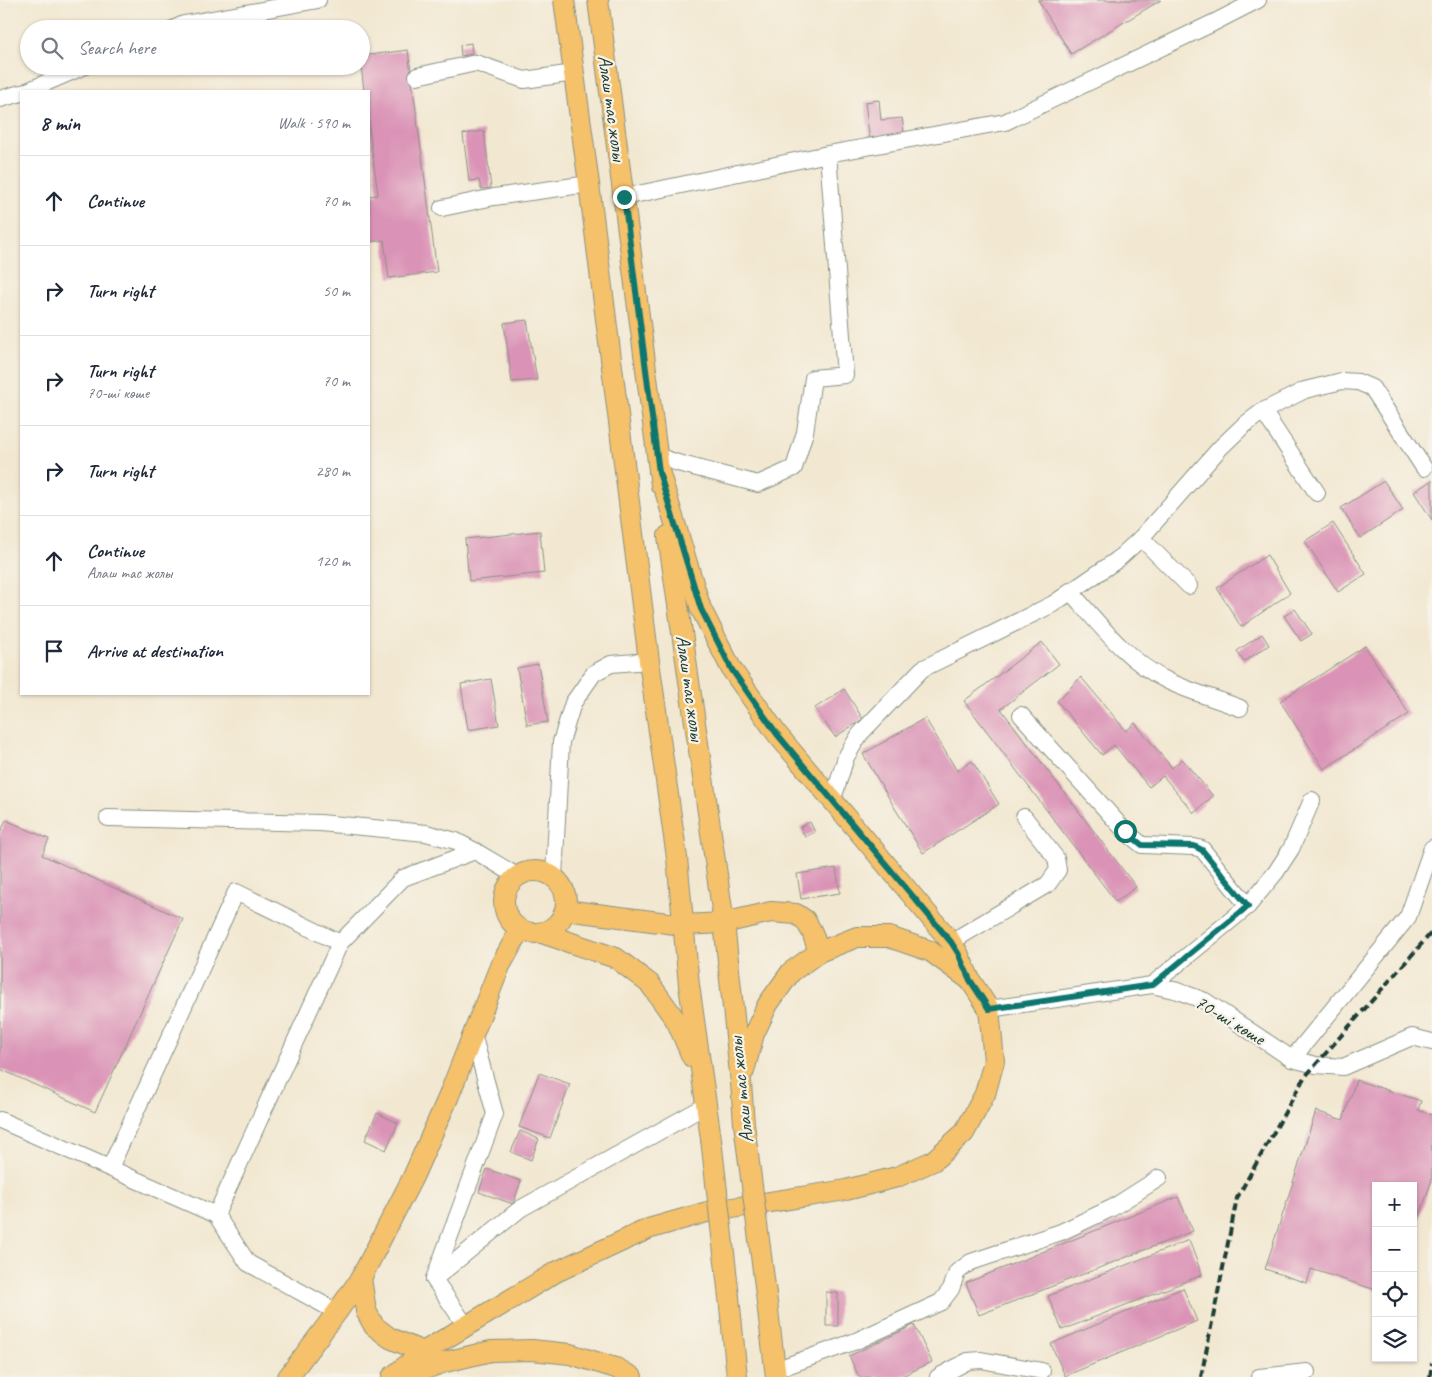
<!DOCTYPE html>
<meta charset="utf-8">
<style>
body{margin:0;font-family:Caveat,sans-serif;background:#f6f6f7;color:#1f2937}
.controls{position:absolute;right:15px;bottom:15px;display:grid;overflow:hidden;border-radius:0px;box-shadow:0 1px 4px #0004}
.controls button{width:45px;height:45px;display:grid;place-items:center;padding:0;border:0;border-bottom:1px solid #e0e1e3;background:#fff;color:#1f2937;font:25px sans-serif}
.stop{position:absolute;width:15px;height:15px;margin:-11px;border:4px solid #0f766e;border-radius:50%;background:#fff}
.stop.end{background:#0f766e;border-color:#fff;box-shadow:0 1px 5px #0008}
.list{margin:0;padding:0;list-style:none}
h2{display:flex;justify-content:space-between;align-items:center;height:65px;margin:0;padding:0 20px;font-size:21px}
h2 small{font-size:16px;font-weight:400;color:#747a83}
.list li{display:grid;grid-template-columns:32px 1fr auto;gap:15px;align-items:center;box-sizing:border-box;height:90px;padding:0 20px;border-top:1px solid #e0e1e3}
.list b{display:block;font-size:19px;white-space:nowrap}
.list p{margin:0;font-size:16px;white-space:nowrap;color:#747a83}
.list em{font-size:16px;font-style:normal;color:#747a83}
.icon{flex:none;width:28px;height:28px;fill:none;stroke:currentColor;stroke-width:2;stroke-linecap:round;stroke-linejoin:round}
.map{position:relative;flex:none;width:1432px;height:1377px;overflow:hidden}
.search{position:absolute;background:#fff;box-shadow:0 1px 4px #0004;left:20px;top:20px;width:350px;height:55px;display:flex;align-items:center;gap:12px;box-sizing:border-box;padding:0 18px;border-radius:28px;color:#747a83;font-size:19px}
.panel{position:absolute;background:#fff;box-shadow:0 1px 4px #0004;left:20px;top:90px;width:350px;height:605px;border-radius:0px}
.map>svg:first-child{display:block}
.building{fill:#da93b6}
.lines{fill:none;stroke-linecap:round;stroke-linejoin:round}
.minor-casing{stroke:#889283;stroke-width:18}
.major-casing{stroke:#889283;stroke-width:22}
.minor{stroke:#fff;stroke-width:16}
.major{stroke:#f5c16b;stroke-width:20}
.rail{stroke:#1f3d34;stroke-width:4;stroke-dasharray:8 4;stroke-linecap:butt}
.major-bridge-casing{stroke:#889283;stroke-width:22;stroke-linecap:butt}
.major-bridge{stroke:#f5c16b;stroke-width:20}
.route{stroke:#0f766e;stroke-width:6}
.labels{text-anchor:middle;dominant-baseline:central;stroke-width:4.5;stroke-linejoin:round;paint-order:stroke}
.street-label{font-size:20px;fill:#1f3d34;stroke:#f7f3e8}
</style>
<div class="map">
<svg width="1432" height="1377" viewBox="0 0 1432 1377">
<rect width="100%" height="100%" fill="#f7f3e8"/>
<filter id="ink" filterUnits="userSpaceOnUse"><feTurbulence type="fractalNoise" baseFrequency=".02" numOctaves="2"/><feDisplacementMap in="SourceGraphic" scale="10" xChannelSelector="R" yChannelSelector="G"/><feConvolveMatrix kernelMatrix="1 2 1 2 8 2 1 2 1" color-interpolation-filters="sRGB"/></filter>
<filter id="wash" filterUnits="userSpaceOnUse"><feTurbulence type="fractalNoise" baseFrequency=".0096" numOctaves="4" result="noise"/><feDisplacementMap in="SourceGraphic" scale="20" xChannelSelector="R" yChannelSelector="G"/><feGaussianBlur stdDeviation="1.12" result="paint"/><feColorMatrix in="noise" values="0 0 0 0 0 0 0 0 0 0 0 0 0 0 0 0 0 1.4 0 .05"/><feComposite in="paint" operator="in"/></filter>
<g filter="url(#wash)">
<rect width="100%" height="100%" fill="#f2e8d2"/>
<g id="blocks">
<g class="building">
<polygon points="1038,0 1161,0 1071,54"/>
<polygon points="471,43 472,54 461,56 460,45"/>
<polygon points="408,50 437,272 389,278 384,240 369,242 369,196 378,195 369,128 369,91 364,91 361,66 361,56"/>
<polygon points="879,100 881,120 902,118 905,138 870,142 865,102"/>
<polygon points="484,131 491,188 481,189 479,180 469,181 463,134"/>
<polygon points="527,320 537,380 512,382 504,323"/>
<polygon points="1432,480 1432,520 1414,492"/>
<polygon points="1384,481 1403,510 1360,538 1341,508"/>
<polygon points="1333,523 1366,574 1338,592 1305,541"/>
<polygon points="540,531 544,573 469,581 465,539"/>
<polygon points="1267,555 1290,593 1241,627 1217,588"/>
<polygon points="1295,609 1312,634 1301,641 1284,616"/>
<polygon points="1262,634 1269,645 1244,662 1237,651"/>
<polygon points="1042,642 1059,664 1001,709 1136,887 1116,902 964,701"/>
<polygon points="1365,646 1409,714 1324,769 1280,701"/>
<polygon points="538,664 548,722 527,725 517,668"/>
<polygon points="1081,677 1126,731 1135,723 1172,768 1182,759 1213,796 1194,813 1163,776 1149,787 1114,745 1102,755 1057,701"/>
<polygon points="491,679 499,725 468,730 461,684"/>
<polygon points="844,689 863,719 835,737 815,708"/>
<polygon points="925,718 957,771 972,761 999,804 923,853 896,810 863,754"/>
<polygon points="6,820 49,839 42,855 183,919 95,1112 0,1069 0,833"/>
<polygon points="810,822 815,832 805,837 800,827"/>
<polygon points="836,868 840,893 801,899 797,874"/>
<polygon points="539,1073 570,1084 550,1138 519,1127"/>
<polygon points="1356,1080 1421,1101 1418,1110 1432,1115 1432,1179 1414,1234 1413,1186 1376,1186 1376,1290 1311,1269 1307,1283 1265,1269 1316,1111 1343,1120"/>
<polygon points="377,1113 398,1123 386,1150 365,1140"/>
<polygon points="520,1131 539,1139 531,1160 511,1152"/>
<polygon points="487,1169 521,1181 513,1204 479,1192"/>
<polygon points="1178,1197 1193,1231 979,1315 966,1283"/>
<polygon points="1189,1240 1202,1275 1062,1330 1048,1296"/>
<polygon points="1183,1288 1197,1321 1065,1376 1051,1344"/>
<polygon points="826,1292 838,1293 838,1326 826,1326"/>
<polygon points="914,1325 932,1362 900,1377 859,1377 849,1356"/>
</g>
</g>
</g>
<g filter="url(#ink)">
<use href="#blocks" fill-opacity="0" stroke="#889283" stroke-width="1"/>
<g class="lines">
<g class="minor-casing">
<g id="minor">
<polyline points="173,29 184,24 318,0"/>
<polyline points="417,76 476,63 524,80 574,73"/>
<polyline points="27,91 85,66"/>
<polyline points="0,99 21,93"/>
<polyline points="828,154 1005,122 1213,23 1258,0"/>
<polyline points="624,197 828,154 845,375 813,378 805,432 794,468 758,484 678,463 657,456"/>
<polyline points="442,208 494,197 589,184"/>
<polyline points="1263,411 1317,493"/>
<polyline points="1141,538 1189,586"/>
<path d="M1070,591C1099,624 1128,662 1168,681C1191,692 1217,699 1240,708"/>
<polyline points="1021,715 1125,831 1142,845 1194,847 1202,849 1248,906"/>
<polyline points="833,799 846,757 860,734 922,669 1053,604 1117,560 1141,538 1220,448 1243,426 1263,411 1305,390 1342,381 1358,382 1372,388 1424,468"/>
<polyline points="108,818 320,823 426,833 456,841 475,851 517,876"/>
<polyline points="554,877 561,742 573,703 594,673 611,664 649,661"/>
<polyline points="951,942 1048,884 1058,870 1056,858 1024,817"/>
<polyline points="1152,985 1248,906 1276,872 1291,849 1312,800"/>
<polyline points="989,1009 1152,985 1178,991 1205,1001 1292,1059 1316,1065 1343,1067 1412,1037 1432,1042"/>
<polyline points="1292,1059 1408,917 1432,848"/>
<polyline points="0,1120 216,1215 340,943 403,878 475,851"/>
<polyline points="110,1168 236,892 340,943"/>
<polyline points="216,1215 248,1263 337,1312"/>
<polyline points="434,1279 495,1114 473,1034"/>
<polyline points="466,1326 434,1279 520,1209 707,1105"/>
<polyline points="775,1370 856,1341 941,1302 951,1289 957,1272 971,1262 1061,1232 1112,1208 1159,1178"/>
<polyline points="938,1377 968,1361 981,1360 1042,1371"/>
<polyline points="1259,1377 1307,1372"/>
</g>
</g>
<g class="major-casing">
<g id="major">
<polyline points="564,0 589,184 649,661 677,858 689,985 711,1139"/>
<polyline points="598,0 661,485"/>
<polyline points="668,536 724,923 741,1083 744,1124"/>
<circle cx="535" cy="902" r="31"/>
<polyline points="565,910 683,925 724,923 771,912 796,914 805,920 812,932 819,952"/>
<polyline points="542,933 616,958 650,984 677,1022 692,1057"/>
<polyline points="744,1071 754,1034 768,1004 791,972 819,952 857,937 889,937 930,951 970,980"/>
<polyline points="361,1278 366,1311 374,1326 390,1338 423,1352"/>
<polyline points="766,1294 776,1377"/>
<polyline points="729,1297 737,1377"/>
<polyline points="288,1377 337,1312 361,1278 413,1177 448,1098 500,966 520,930"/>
<polyline points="392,1377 423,1352 556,1272 648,1229 707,1212 846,1190 897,1177 933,1161 964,1133 985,1094 994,1061 989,1009 970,980 958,953 951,942 777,734 732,670 701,609 659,471"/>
<polyline points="403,1377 445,1362 491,1351 532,1350 570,1354 616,1368 632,1377"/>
</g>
</g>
<use href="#minor" class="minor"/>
<use href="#major" class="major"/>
<g class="rail">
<polyline points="1201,1377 1237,1198 1304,1078 1432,932"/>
<polyline points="1430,1377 1432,1363"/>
</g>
<g class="major-bridge-casing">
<g id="major-bridge">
<polyline points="744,1124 766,1294"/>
<polyline points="711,1139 729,1297"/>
</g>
</g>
<use href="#major-bridge" class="major-bridge"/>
</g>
</g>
<g class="lines" filter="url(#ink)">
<polyline class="route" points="624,197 659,472 701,609 732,670 777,734 951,942 958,953 970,980 989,1009 1152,985 1248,906 1202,850 1194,846 1142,845 1125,831"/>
</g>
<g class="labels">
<g class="street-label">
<text transform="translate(612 108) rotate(82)">Алаш тас жолы</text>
<text transform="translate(690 688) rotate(82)">Алаш тас жолы</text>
<text transform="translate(1230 1020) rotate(31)">70-ші көше</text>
<text transform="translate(741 1090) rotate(-96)">Алаш тас жолы</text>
</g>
</g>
</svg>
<div class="controls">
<button>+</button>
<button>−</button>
<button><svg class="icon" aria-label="locate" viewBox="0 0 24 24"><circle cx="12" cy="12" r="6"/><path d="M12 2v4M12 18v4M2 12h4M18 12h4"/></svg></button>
<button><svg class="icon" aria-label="layers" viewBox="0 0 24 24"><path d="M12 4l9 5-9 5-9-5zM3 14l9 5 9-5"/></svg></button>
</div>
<div class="stop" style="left:1125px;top:831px"></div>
<div class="stop end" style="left:624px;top:197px"></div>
<div class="search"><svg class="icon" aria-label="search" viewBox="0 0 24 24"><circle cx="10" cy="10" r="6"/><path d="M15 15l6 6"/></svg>Search here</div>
<section class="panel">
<h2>8 min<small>Walk · 590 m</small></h2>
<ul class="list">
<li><svg class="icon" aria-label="ahead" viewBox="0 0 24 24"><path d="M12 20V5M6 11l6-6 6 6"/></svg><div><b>Continue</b></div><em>70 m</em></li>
<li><svg class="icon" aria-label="right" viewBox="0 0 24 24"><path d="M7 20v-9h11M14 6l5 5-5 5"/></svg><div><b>Turn right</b></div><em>50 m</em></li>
<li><svg class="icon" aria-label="right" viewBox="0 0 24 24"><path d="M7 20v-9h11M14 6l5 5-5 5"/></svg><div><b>Turn right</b><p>70-ші көше</p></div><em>70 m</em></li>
<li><svg class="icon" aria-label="right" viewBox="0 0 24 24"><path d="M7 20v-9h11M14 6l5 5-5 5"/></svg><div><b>Turn right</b></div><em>280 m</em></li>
<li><svg class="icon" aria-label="ahead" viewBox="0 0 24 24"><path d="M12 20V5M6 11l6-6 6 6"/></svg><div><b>Continue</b><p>Алаш тас жолы</p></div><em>120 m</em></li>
<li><svg class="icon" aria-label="arrive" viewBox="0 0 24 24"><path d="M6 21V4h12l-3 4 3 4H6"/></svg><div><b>Arrive at destination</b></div></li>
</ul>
</section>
</div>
